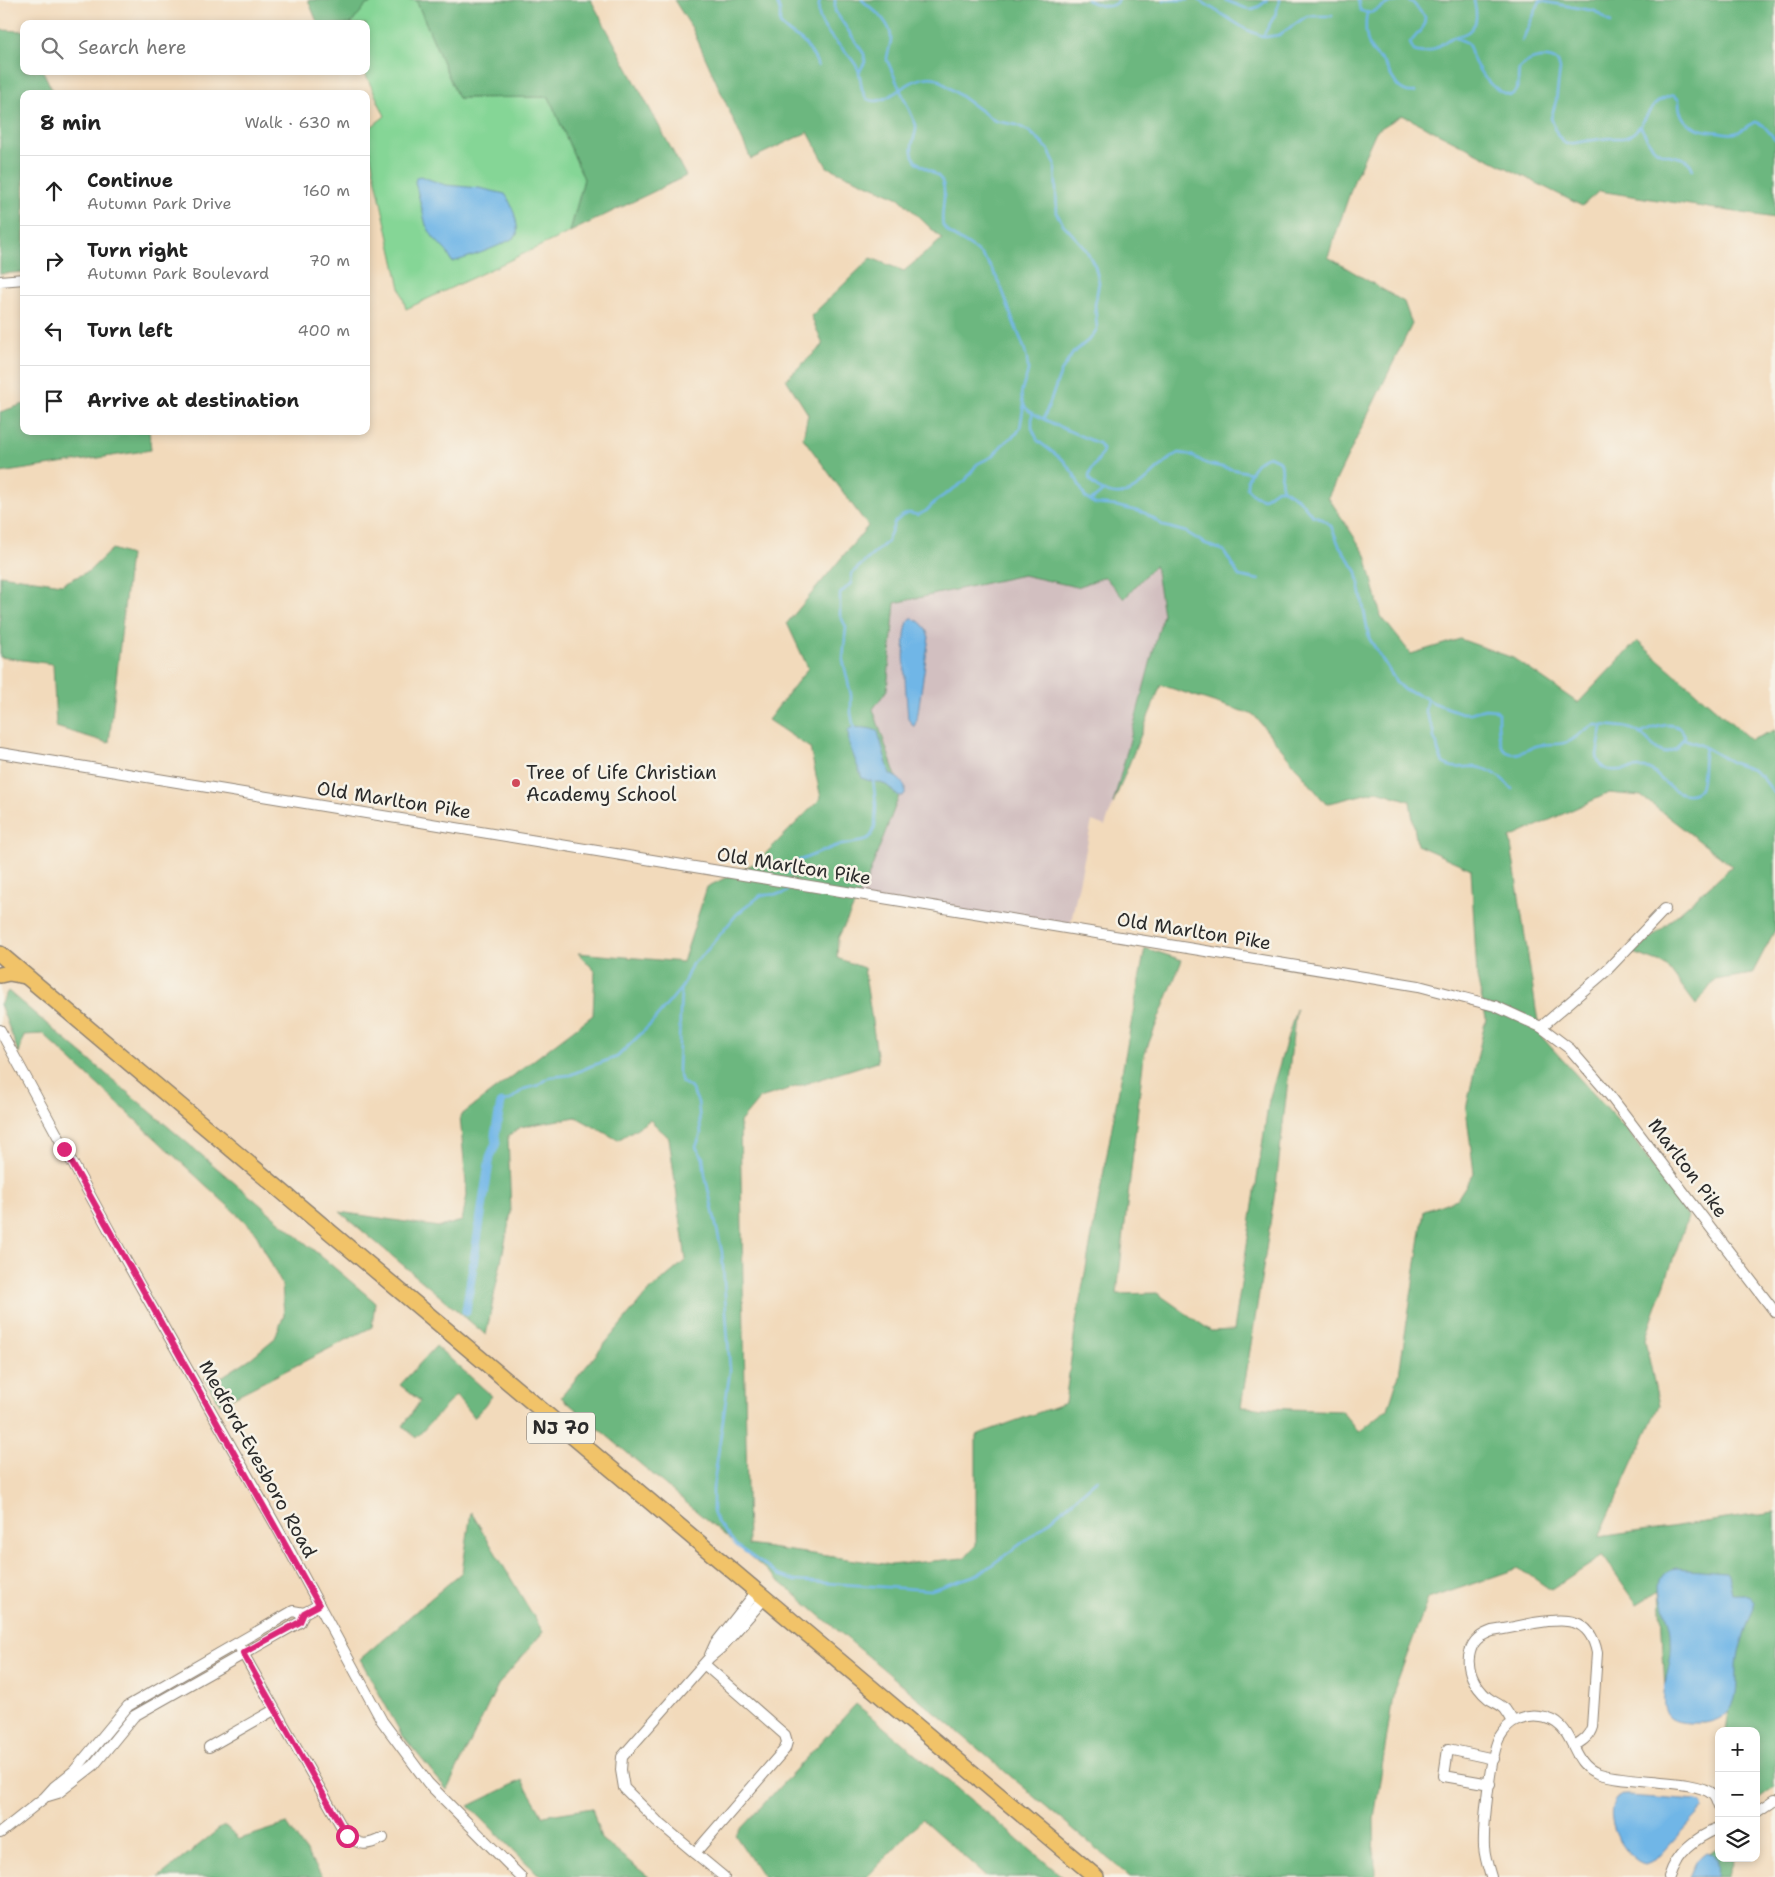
<!DOCTYPE html>
<meta charset="utf-8">
<style>
body{margin:0;font-family:"Shantell Sans",sans-serif;background:#f2f2f2;color:#222}
.controls{position:absolute;right:15px;bottom:15px;display:grid;overflow:hidden;border-radius:10px;box-shadow:0 2px 8px #0003}
.controls button{width:45px;height:45px;display:grid;place-items:center;padding:0;border:0;border-bottom:1px solid #e0e0e0;background:#fff;color:#222;font:25px sans-serif}
.stop{position:absolute;width:15px;height:15px;margin:-11px;border:4px solid #db2777;border-radius:50%;background:#fff}
.stop.end{background:#db2777;border-color:#fff;box-shadow:0 1px 5px #0008}
.list{margin:0;padding:0;list-style:none}
h2{display:flex;justify-content:space-between;align-items:center;height:65px;margin:0;padding:0 20px;font-size:21px}
h2 small{font-size:16px;font-weight:400;color:#767676}
.list li{display:grid;grid-template-columns:32px 1fr auto;gap:15px;align-items:center;box-sizing:border-box;height:70px;padding:0 20px;border-top:1px solid #e0e0e0}
.list b{display:block;font-size:19px;white-space:nowrap}
.list p{margin:0;font-size:16px;white-space:nowrap;color:#767676}
.list em{font-size:16px;font-style:normal;color:#767676}
.icon{flex:none;width:28px;height:28px;fill:none;stroke:currentColor;stroke-width:2;stroke-linecap:round;stroke-linejoin:round}
.map{position:relative;flex:none;width:1775px;height:1877px;overflow:hidden}
.search{position:absolute;background:#fff;box-shadow:0 2px 8px #0003;left:20px;top:20px;width:350px;height:55px;display:flex;align-items:center;gap:12px;box-sizing:border-box;padding:0 18px;border-radius:10px;color:#767676;font-size:19px}
.panel{position:absolute;background:#fff;box-shadow:0 2px 8px #0003;left:20px;top:90px;width:350px;height:345px;border-radius:10px}
.map>svg:first-child{display:block}
.industrial{fill:#d2bfc0}
.green{fill:#85d696;stroke:#588060}
.forest{fill:#6cb77f;stroke:#4c7155;fill-rule:evenodd}
.water{fill:#70b6e7;stroke:#4e7089}
.lines{fill:none;stroke-linecap:round;stroke-linejoin:round}
.stream{stroke:#70b6e7;stroke-width:2.5}
.canal{stroke:#70b6e7;stroke-width:9}
.minor-casing{stroke:#8e8273;stroke-width:12}
.highway-casing{stroke:#8e8273;stroke-width:18}
.minor{stroke:#fff;stroke-width:10}
.highway{stroke:#f1c369;stroke-width:15}
.route{stroke:#db2777;stroke-width:6}
.poi-dot{fill:#d1495b;stroke:#f7f3e8;stroke-width:2}
.labels{text-anchor:middle;dominant-baseline:central;stroke-width:5;stroke-linejoin:round;paint-order:stroke}
.shield{fill:#f7f3e8;stroke:#686764;stroke-width:1}
.shield-label{font-size:18px;font-weight:bold;fill:#2b2b2b}
.poi-label{font-size:19px;fill:#2b2b2b;stroke:#f7f3e8;text-anchor:start}
.street-label{font-size:19px;fill:#2b2b2b;stroke:#f7f3e8}
</style>
<div class="map">
<svg width="1775" height="1877" viewBox="0 0 1775 1877">
<rect width="100%" height="100%" fill="#f7f3e8"/>
<filter id="ink" filterUnits="userSpaceOnUse"><feTurbulence type="fractalNoise" baseFrequency=".02" numOctaves="2"/><feDisplacementMap in="SourceGraphic" scale="10" xChannelSelector="R" yChannelSelector="G"/><feConvolveMatrix kernelMatrix="1 2 1 2 8 2 1 2 1" color-interpolation-filters="sRGB"/></filter>
<filter id="wash" filterUnits="userSpaceOnUse"><feTurbulence type="fractalNoise" baseFrequency=".0096" numOctaves="4" result="noise"/><feDisplacementMap in="SourceGraphic" scale="20" xChannelSelector="R" yChannelSelector="G"/><feGaussianBlur stdDeviation="1.12" result="paint"/><feColorMatrix in="noise" values="0 0 0 0 0 0 0 0 0 0 0 0 0 0 0 0 0 1.4 0 .05"/><feComposite in="paint" operator="in"/></filter>
<g filter="url(#wash)">
<rect width="100%" height="100%" fill="#f2dabb"/>
<polygon class="industrial" points="1155,564 1163,614 1113,804 1105,826 1092,821 1069,931 960,913 857,902 900,791 873,709 887,690 895,602 1023,575 1077,587 1105,577"/>
<polygon class="green" points="380,0 416,0 458,98 549,97 584,179 570,232 406,309 400,288 366,135 366,131 385,116 364,71 366,71 366,24 351,24 366,5"/>
<g class="forest">
<polygon points="308,0 380,0 366,5 351,24 318,24"/>
<polygon points="416,0 591,0 686,176 570,232 584,179 549,97 458,98"/>
<path d="M674,0H1775V218L1599,191L1582,206L1402,115L1376,131L1355,178L1328,257L1404,302L1412,324L1328,497L1366,555L1381,616L1411,654L1460,639L1513,658L1578,703L1637,641L1751,740L1775,730V930L1752,974L1715,980L1696,1005L1666,965L1634,953L1732,866L1641,796L1609,793L1510,838L1540,1035L1630,1134L1688,1217L1645,1340L1659,1405L1599,1537L1775,1512V1787L1756,1801V1731H1726L1729,1710L1703,1723L1666,1712L1660,1590L1637,1604L1603,1556L1551,1590L1519,1568L1428,1599L1394,1690L1374,1819L1375,1877H1130L561,1397L646,1294L686,1260L669,1138L650,1120L618,1140L576,1117L520,1127L508,1136L511,1213L486,1335L340,1212L439,1227L462,1221L467,1195L460,1116L593,1015L595,971L578,953L683,962L707,887L757,862L821,798L810,748L768,720L808,668L787,623L868,526L803,438L808,414L786,379L823,345L811,316L871,258L904,271L942,239L899,198L827,167L808,132L751,159L692,28ZM1155,565L1163,614L1113,804L1161,685L1254,715L1326,804L1377,791L1410,801L1417,845L1471,869L1477,977L1486,1018L1466,1109L1474,1173L1457,1199L1424,1211L1399,1374L1388,1409L1359,1432L1341,1411L1241,1407L1276,1186L1296,1009L1269,1100L1234,1330L1211,1331L1157,1293L1117,1294L1144,1055L1182,960L1145,948L1076,1322L1065,1403L976,1435V1545L964,1558L891,1565L748,1545L740,1122L760,1098L878,1061L864,968L837,958L838,938L867,880L901,791L873,709L887,690L895,603L1023,575L1077,587L1105,577L1124,599Z"/>
<polygon points="0,30 24,31 24,71 43,71 54,94 24,94 24,272 0,274"/>
<polygon points="24,404 24,431 149,431 151,450 0,473 0,412"/>
<polygon points="112,549 130,555 109,743 56,727 53,664 0,657 0,575 62,584 89,571"/>
<polygon points="8,991 375,1302 372,1327 220,1404 204,1378 223,1376 251,1358 275,1338 284,1315 282,1285 254,1230 43,1034 24,1035 19,1054 0,1004"/>
<polygon points="436,1346 492,1396 474,1418 456,1395 416,1438 403,1426 420,1401 400,1385"/>
<polygon points="471,1512 543,1632 498,1685 447,1790 402,1735 360,1659 462,1572"/>
<polygon points="856,1704 1063,1877 987,1877 922,1819 867,1877 763,1877 735,1835"/>
<polygon points="522,1780 543,1816 592,1808 601,1839 649,1877 541,1877 469,1806"/>
<polygon points="287,1824 323,1877 159,1877 224,1825 240,1839"/>
<polygon points="1719,1848 1719,1858 1734,1858 1727,1877 1691,1877 1696,1861"/>
</g>
<g class="water">
<path d="M420,176L445,185L479,188L505,194C512,203 519,224 517,235C508,244 465,259 452,262L447,252L433,237L426,225L415,182L416,178Z"/>
<path d="M910,619C920,618 926,628 929,637L917,719L914,727L908,719C907,701 899,630 910,619Z"/>
<path d="M852,727C859,728 872,727 878,732L890,774L899,779L905,786V794L902,796C893,796 893,789 886,785C878,781 869,782 862,778L849,744L848,730Z"/>
<path d="M1676,1568L1726,1572L1728,1575L1732,1594H1748L1754,1601V1607C1749,1624 1741,1640 1738,1657C1735,1673 1740,1692 1732,1706C1725,1718 1713,1723 1700,1723C1691,1723 1675,1724 1668,1716C1658,1704 1668,1674 1670,1660C1672,1652 1671,1643 1671,1634C1670,1614 1644,1574 1676,1568Z"/>
<path d="M1629,1796L1697,1801L1702,1803L1704,1807L1655,1860L1645,1864C1625,1860 1600,1814 1617,1798C1621,1796 1625,1796 1629,1796Z"/>
<path d="M1706,1853C1718,1856 1718,1866 1717,1877H1689L1696,1861Z"/>
</g>
<g class="lines">
<g class="stream">
<path d="M776,0L780,11V24C786,30 789,33 796,37C805,41 815,57 818,66"/>
<path d="M820,0C811,31 847,45 858,69C862,79 859,90 867,99C888,110 907,72 936,78L995,121L1017,125L1030,132L1048,149L1055,163L1057,214L1063,224L1085,248L1095,266L1099,282L1095,305L1097,329L1091,338L1073,353L1061,372L1044,418"/>
<polyline points="835,0 835,11 864,54 865,62 859,72"/>
<path d="M862,0C873,10 890,21 891,37C892,44 887,51 887,60L916,125C917,135 910,143 912,152C915,170 938,168 943,184C947,195 940,213 943,226C949,236 961,239 970,246C984,254 994,271 1000,285C1005,295 1008,307 1012,318C1018,335 1027,348 1028,368C1029,381 1014,391 1026,408C1032,416 1085,438 1098,443L1103,450C1101,460 1089,468 1089,477C1090,483 1097,488 1102,490C1136,508 1153,464 1179,453L1191,455L1207,464L1251,473"/>
<path d="M1087,0C1099,5 1109,11 1119,0"/>
<polyline points="1164,0 1188,0"/>
<polyline points="1199,0 1247,30 1265,37 1279,35 1307,16 1332,16"/>
<path d="M1225,0C1243,7 1251,16 1267,0"/>
<path d="M1358,0L1360,10C1373,18 1378,6 1390,3C1395,2 1398,2 1402,0"/>
<path d="M1407,0L1413,3L1425,17L1424,26L1410,43L1414,51C1430,57 1437,46 1449,39C1459,34 1468,37 1475,23C1478,15 1475,8 1474,0"/>
<polyline points="1540,1 1595,11 1611,23"/>
<path d="M1367,12C1365,23 1365,37 1370,47C1373,54 1379,57 1383,62C1392,74 1396,95 1415,92"/>
<polyline points="1263,36 1275,15 1280,0"/>
<path d="M1456,38C1474,44 1468,48 1474,61C1481,75 1495,93 1511,95C1521,89 1517,79 1519,69C1528,58 1546,54 1558,62L1560,69L1556,101L1551,118L1558,136L1566,144C1582,143 1597,138 1613,138C1618,138 1624,139 1629,136C1650,123 1644,102 1674,95L1679,100C1678,125 1697,131 1719,132C1724,133 1730,134 1735,133C1743,131 1748,124 1756,122L1763,125L1775,139"/>
<polyline points="1522,41 1540,1"/>
<path d="M1640,126C1645,133 1648,144 1656,150C1667,159 1688,152 1693,170"/>
<polyline points="1032,415 1032,428 1038,441 1064,461 1074,474 1085,497 1095,504 1116,506 1145,513 1164,526 1186,532 1204,543 1224,551 1239,576 1259,580"/>
<path d="M1283,489C1278,480 1285,470 1280,461L1269,456C1257,459 1246,475 1247,488L1255,496L1263,499L1277,489H1283L1300,500L1312,515L1321,518L1331,526L1339,545L1357,572L1369,638L1397,683L1404,690L1418,694L1434,703L1462,713H1470L1485,709L1496,710L1498,712C1498,727 1496,762 1522,752C1528,750 1533,746 1540,745C1550,743 1560,746 1570,741C1578,737 1588,725 1596,725C1610,726 1629,725 1641,734C1649,741 1654,750 1664,753L1676,749L1685,736C1678,717 1654,727 1640,734"/>
<polyline points="1091,501 1103,491"/>
<path d="M1427,699L1425,710L1433,730L1434,738L1437,744L1438,751L1443,763C1450,768 1458,768 1466,767C1486,765 1500,775 1512,789"/>
<path d="M1602,727L1597,755C1600,783 1634,763 1650,769C1663,780 1682,805 1700,789C1704,776 1702,762 1705,748"/>
<polyline points="854,729 851,713 851,695 843,660 846,627 840,615 840,594 851,583 852,573 887,542 895,522 902,516 909,513 918,515 926,511 937,500 965,481 977,464 993,456 1002,445 1017,433 1020,428 1024,404"/>
<polyline points="1684,739 1701,745 1733,763 1753,770 1762,777 1775,794"/>
<polyline points="790,873 792,868 798,861 836,846 864,841 871,836 875,826 876,805 873,779"/>
<polyline points="681,988 678,1070 682,1082 691,1088 698,1102 701,1134 696,1147 703,1158 705,1175 722,1252 730,1371 713,1489 713,1511 717,1522 736,1545 778,1575 795,1581 931,1590 979,1574 1033,1535 1098,1479"/>
<polyline points="501,1103 510,1100 524,1089 539,1085 550,1077 570,1075 591,1066 617,1057 651,1024 682,987 692,964 703,955 737,914 761,895 783,894 787,891"/>
</g>
<polyline class="canal" points="466,1311 490,1157 496,1143 495,1135 501,1103"/>
</g>
</g>
<g filter="url(#ink)">
<g class="lines">
<g class="minor-casing">
<g id="minor">
<polyline points="0,281 24,279"/>
<polyline points="0,753 1419,986 1495,1006 1541,1027 1570,1049 1608,1093 1775,1312"/>
<polyline points="1541,1027 1605,972 1665,909"/>
<polyline points="0,1030 120,1250 280,1533 382,1721 428,1783 521,1877"/>
<path d="M240,1648L347,1836C362,1846 366,1846 383,1838"/>
<polyline points="710,1655 715,1644 757,1591"/>
<polyline points="704,1664 785,1735 787,1742 785,1749 695,1853 657,1821 624,1788 621,1770 622,1757 709,1658 721,1648 765,1598"/>
<path d="M1513,1722C1511,1718 1508,1713 1505,1709C1500,1704 1493,1702 1488,1698C1475,1687 1465,1669 1470,1652C1473,1640 1481,1635 1492,1631C1506,1629 1520,1626 1534,1623C1564,1618 1590,1616 1597,1653L1592,1727C1589,1737 1582,1741 1574,1746"/>
<polyline points="209,1747 274,1710"/>
<polyline points="1490,1784 1444,1776 1448,1749 1494,1759"/>
<polyline points="48,1796 58,1793 94,1765 134,1716 300,1622 304,1613 319,1605"/>
<polyline points="1756,1813 1775,1800"/>
<polyline points="0,1833 44,1798 54,1787 74,1771 128,1706 293,1611 304,1613"/>
<polyline points="695,1853 724,1877"/>
<path d="M1491,1877C1488,1867 1485,1858 1484,1847C1483,1826 1490,1757 1499,1738C1503,1731 1510,1723 1518,1720C1525,1717 1533,1716 1540,1717C1577,1721 1568,1762 1597,1773C1622,1783 1697,1779 1712,1794C1716,1797 1717,1803 1719,1807"/>
<path d="M1669,1877C1677,1852 1695,1838 1719,1828"/>
</g>
</g>
<g class="highway-casing">
<g id="highway">
<polyline points="0,954 1096,1877"/>
<polyline points="0,975 9,973 25,976"/>
</g>
</g>
<use href="#minor" class="minor"/>
<use href="#highway" class="highway"/>
</g>
</g>
<g class="lines" filter="url(#ink)">
<polyline class="route" points="64,1149 319,1605 304,1613 300,1622 243,1653 347,1836"/>
</g>
<circle class="poi-dot" cx="516" cy="783" r="5"/>
<g class="labels">
<rect class="shield" x="527" y="1412.5" width="68" height="31" rx="4"/>
<g class="shield-label">
<text x="561" y="1428">NJ 70</text>
</g>
<g class="poi-label">
<text x="526" y="772">Tree of Life Christian<tspan x="526" dy="22">Academy School</tspan></text>
</g>
<g class="street-label">
<text transform="translate(394 800) rotate(9)">Old Marlton Pike</text>
<text transform="translate(794 866) rotate(9)">Old Marlton Pike</text>
<text transform="translate(1194 931) rotate(9)">Old Marlton Pike</text>
<text transform="translate(1688 1168) rotate(53)">Marlton Pike</text>
<text transform="translate(258 1459) rotate(61)">Medford-Evesboro Road</text>
</g>
</g>
</svg>
<div class="controls">
<button>+</button>
<button>−</button>
<button><svg class="icon" aria-label="layers" viewBox="0 0 24 24"><path d="M12 4l9 5-9 5-9-5zM3 14l9 5 9-5"/></svg></button>
</div>
<div class="stop" style="left:347px;top:1836px"></div>
<div class="stop end" style="left:64px;top:1149px"></div>
<div class="search"><svg class="icon" aria-label="search" viewBox="0 0 24 24"><circle cx="10" cy="10" r="6"/><path d="M15 15l6 6"/></svg>Search here</div>
<section class="panel">
<h2>8 min<small>Walk · 630 m</small></h2>
<ul class="list">
<li><svg class="icon" aria-label="ahead" viewBox="0 0 24 24"><path d="M12 20V5M6 11l6-6 6 6"/></svg><div><b>Continue</b><p>Autumn Park Drive</p></div><em>160 m</em></li>
<li><svg class="icon" aria-label="right" viewBox="0 0 24 24"><path d="M7 20v-9h11M14 6l5 5-5 5"/></svg><div><b>Turn right</b><p>Autumn Park Boulevard</p></div><em>70 m</em></li>
<li><svg class="icon" aria-label="left" viewBox="0 0 24 24"><path d="M17 20v-9H6M10 6l-5 5 5 5"/></svg><div><b>Turn left</b></div><em>400 m</em></li>
<li><svg class="icon" aria-label="arrive" viewBox="0 0 24 24"><path d="M6 21V4h12l-3 4 3 4H6"/></svg><div><b>Arrive at destination</b></div></li>
</ul>
</section>
</div>
